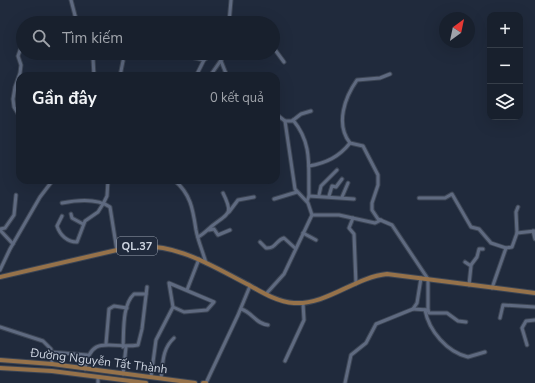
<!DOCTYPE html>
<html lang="vi">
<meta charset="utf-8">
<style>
body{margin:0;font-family:"Nunito Sans",sans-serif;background:#252d39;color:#f1f3f6}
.controls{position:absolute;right:12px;top:12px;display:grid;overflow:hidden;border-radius:8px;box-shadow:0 4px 16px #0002}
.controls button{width:36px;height:36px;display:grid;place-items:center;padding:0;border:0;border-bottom:1px solid #363e49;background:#18202d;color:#f1f3f6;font:20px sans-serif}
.compass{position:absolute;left:439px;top:12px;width:36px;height:36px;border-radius:50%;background:#18202d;box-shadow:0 4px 16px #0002;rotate:33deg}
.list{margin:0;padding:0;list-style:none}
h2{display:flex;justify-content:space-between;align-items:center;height:52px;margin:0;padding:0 16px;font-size:17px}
h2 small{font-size:13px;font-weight:400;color:#9fa3aa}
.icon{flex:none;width:22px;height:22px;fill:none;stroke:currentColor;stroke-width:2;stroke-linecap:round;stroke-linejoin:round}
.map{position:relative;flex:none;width:535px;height:383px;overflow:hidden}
.search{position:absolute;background:#18202d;box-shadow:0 4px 16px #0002;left:16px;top:16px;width:264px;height:44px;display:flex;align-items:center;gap:10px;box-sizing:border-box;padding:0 14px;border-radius:22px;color:#9fa3aa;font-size:15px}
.panel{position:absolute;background:#18202d;box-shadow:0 4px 16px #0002;left:16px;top:72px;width:264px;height:112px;border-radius:12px}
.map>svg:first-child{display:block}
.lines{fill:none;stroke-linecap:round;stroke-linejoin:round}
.minor-casing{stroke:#3c4554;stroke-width:5}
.major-casing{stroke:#3c4554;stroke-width:6}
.minor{stroke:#5f6a80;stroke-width:3}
.major{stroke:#96724a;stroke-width:4}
.labels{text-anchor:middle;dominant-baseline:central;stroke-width:3;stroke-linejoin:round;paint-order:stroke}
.shield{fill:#202a3c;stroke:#9aa2b0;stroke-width:1}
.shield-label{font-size:11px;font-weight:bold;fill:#ced5e1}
.street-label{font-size:12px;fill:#ced5e1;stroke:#202a3c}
</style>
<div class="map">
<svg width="535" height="383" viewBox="0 0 535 383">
<rect width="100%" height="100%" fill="#202a3c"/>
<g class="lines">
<g class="minor-casing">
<g id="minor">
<polyline points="71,0 77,23"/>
<polyline points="229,23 231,0"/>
<polyline points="273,47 284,62"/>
<polyline points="88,53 93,58 94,76"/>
<polyline points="160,53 163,55 173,53"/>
<polyline points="173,53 204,60 214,53"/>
<polyline points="221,61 227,76"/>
<path d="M390,74L380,78L357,80C345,97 335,124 350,143L363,146L378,175V185L372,203V210L378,219L392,225L428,279V310"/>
<polyline points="120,76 123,61"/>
<polyline points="196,76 204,60"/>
<polyline points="210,76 226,53"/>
<polyline points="20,117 14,107 13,99 15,87 20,73 21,65 18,56 23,42"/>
<path d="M293,120C313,144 308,167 309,196L307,201"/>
<polyline points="285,121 292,121 301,114 311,111"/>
<path d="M309,166C326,163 339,157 350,143"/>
<path d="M174,180C191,194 193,210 196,230C198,241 203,252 206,263"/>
<polyline points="319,195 321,186 337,170"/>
<polyline points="309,196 354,199"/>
<polyline points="329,196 332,186 336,187 342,179"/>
<polyline points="342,197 348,183"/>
<polyline points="419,198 445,198 452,194 471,227 479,229 491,243 506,248 512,247 517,233 535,231"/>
<polyline points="274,199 297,192"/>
<path d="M62,203C77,200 97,198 110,207L117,251"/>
<polyline points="229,212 238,200 254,197"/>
<polyline points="71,214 72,218 83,224"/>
<polyline points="312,215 339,215 375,223 381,220"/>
<path d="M62,216L57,226C60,235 67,242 77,242L85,221L98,212L103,204L107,196L108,180"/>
<polyline points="353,218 349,228 354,234 356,284"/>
<polyline points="0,229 5,228 14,215 16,195"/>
<polyline points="0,230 13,244"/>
<polyline points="209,230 214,229 218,235 230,230"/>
<polyline points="533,231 535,239"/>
<polyline points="303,233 316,240"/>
<polyline points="517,233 516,212 518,207"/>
<path d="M198,237C204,234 207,230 212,226C228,213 234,215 223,193"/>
<path d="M260,242L266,248C276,249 276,240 284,238L295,248"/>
<polyline points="465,262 471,266 469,285"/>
<polyline points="471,265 477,257 479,249 483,249"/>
<polyline points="0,270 10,249 40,197 53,180"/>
<polyline points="492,288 506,248"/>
<polyline points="187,290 199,259"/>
<polyline points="266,294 284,274 312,215 308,203 295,189 285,121 276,114"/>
<path d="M241,309C252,312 256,324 268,325"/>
<polyline points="413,309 428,310 429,313 447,313 458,321 466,322"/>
<path d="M425,310C429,331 447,352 468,357L485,352"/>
<polyline points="500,318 503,305 535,307"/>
<polyline points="0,327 43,341 51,349 52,364"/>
<polyline points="106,344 109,309 114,306 127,308"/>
<polyline points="527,345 522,328 526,321 535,320"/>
<path d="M123,347C124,331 122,305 134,294H146"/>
<polyline points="51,352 87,355"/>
<polyline points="285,361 304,320 303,303"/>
<path d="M85,369C91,332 112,350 138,345L142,329L147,287"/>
<polyline points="123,374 126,347"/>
<polyline points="151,377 156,340 173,307 169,283 214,302 207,310 184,312 173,307"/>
<path d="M161,378C163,363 162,349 174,338"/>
<polyline points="98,383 98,378"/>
<polyline points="206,383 238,315 250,286"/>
<polyline points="345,383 351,355 366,343 376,324 413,309 417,303 421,278"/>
</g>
</g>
<g class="major-casing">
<g id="major">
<path d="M0,277L130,247C176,242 210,265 249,285C263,293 278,302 294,303C327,305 355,277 387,274L535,293"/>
<polyline points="0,360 52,364 195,383"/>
<polyline points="0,368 52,371 146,383"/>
<polyline points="203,383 206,383"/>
</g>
</g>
<use href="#minor" class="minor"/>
<use href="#major" class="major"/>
</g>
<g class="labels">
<rect class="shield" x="117" y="237" width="40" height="18" rx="3"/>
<g class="shield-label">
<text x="137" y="246">QL.37</text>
</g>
<g class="street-label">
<text transform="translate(99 361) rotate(7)">Đường Nguyễn Tất Thành</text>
</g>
</g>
</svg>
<div class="controls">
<button>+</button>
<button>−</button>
<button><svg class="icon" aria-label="layers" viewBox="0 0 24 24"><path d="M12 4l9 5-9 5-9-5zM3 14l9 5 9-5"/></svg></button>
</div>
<svg class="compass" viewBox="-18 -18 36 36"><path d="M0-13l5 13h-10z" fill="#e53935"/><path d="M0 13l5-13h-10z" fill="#9fa3aa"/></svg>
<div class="search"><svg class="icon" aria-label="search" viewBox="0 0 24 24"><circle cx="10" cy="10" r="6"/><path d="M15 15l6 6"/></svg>Tìm kiếm</div>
<section class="panel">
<h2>Gần đây<small>0 kết quả</small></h2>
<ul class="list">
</ul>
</section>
</div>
